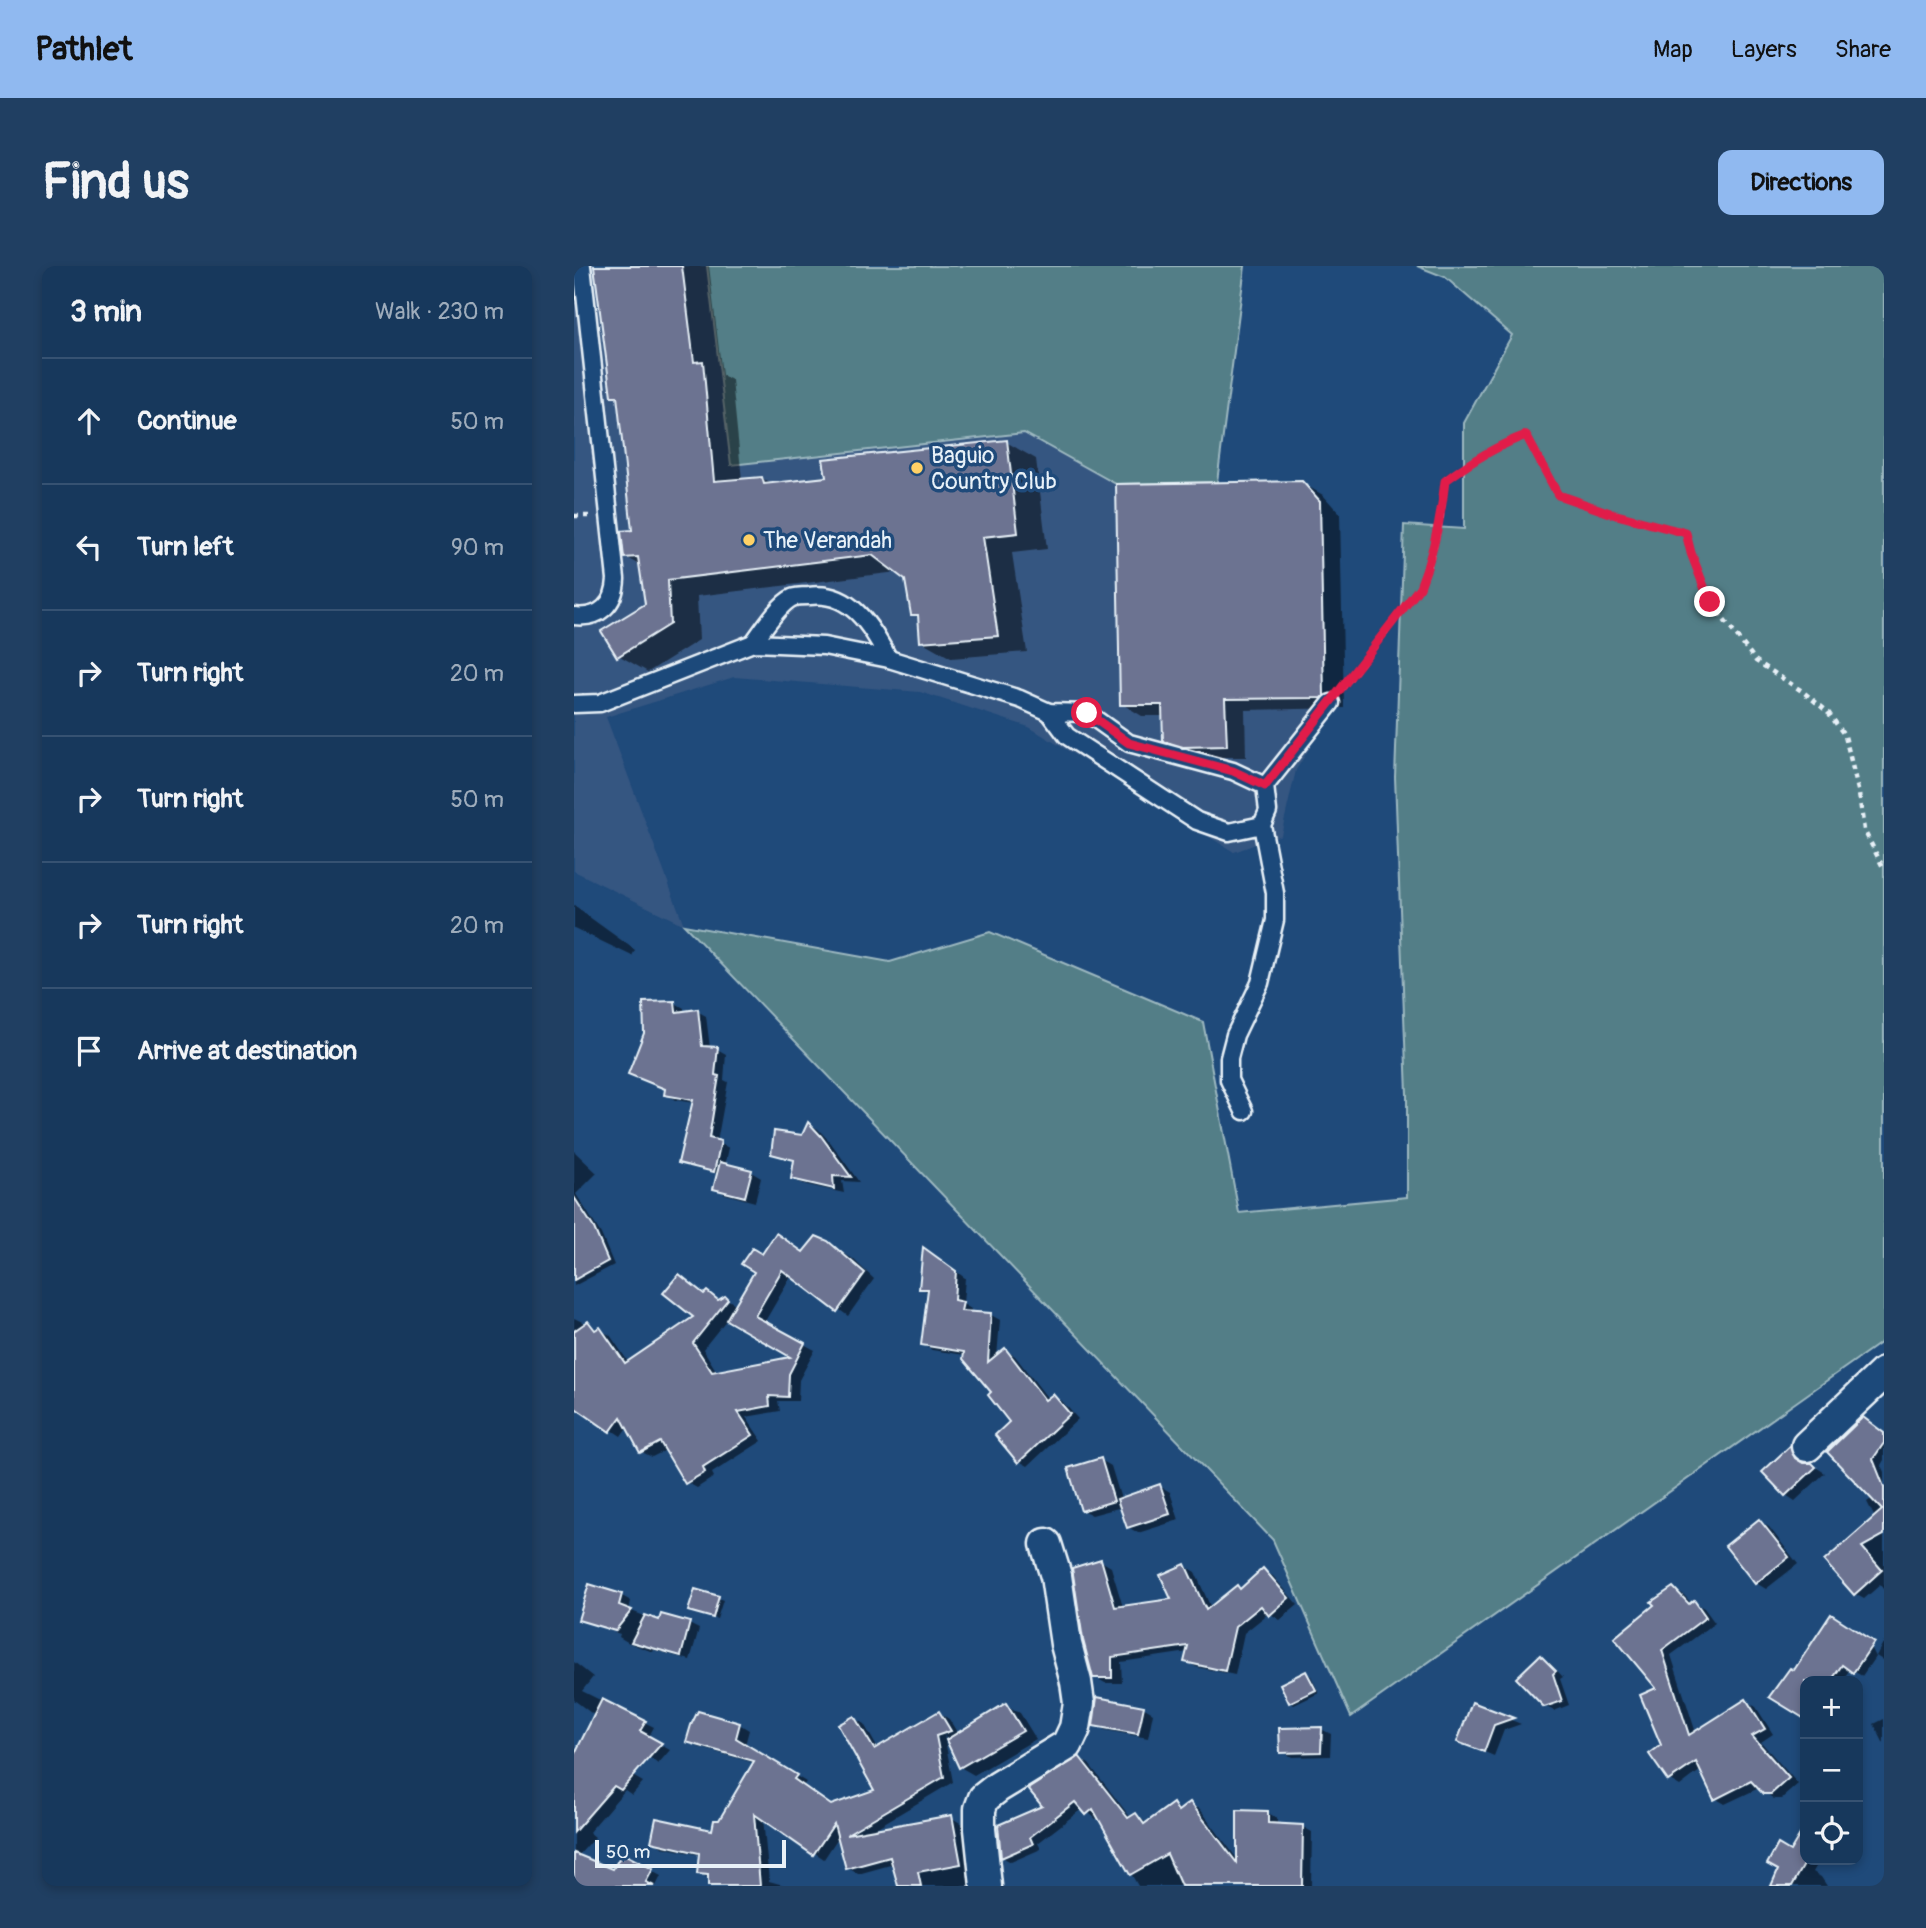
<!DOCTYPE html>
<meta charset="utf-8">
<style>
body{margin:0;font-family:Pangolin,sans-serif;background:#203f62;color:#f1f3f6}
.controls{position:absolute;right:21px;bottom:21px;display:grid;overflow:hidden;border-radius:14px;box-shadow:0 4px 10px #0003}
.controls button{width:63px;height:63px;display:grid;place-items:center;padding:0;border:0;border-bottom:2px solid #365272;background:#17385c;color:#f1f3f6;font:35px sans-serif}
.scale{position:absolute;left:21px;bottom:18px;width:191px;box-sizing:border-box;padding-left:7px;border:4px solid #e8f1f8;border-top:0;font-size:19px;line-height:24px;white-space:nowrap;color:#e8f1f8;-webkit-text-stroke:5px #1f4a7a;paint-order:stroke}
.stop{position:absolute;width:21px;height:21px;margin:-16px;border:5px solid #e11d48;border-radius:50%;background:#fff}
.stop.end{background:#e11d48;border-color:#fff;box-shadow:0 2px 7px #0008}
.list{margin:0;padding:0;list-style:none}
h2{display:flex;justify-content:space-between;align-items:center;height:91px;margin:0;padding:0 28px;font-size:30px}
h2 small{font-size:23px;font-weight:400;color:#9eacbb}
.list li{display:grid;grid-template-columns:46px 1fr auto;gap:21px;align-items:center;box-sizing:border-box;height:126px;padding:0 28px;border-top:2px solid #365272}
.list b{display:block;font-size:26px;white-space:nowrap}
.list em{font-size:23px;font-style:normal;color:#9eacbb}
.icon{flex:none;width:38px;height:38px;fill:none;stroke:currentColor;stroke-width:2;stroke-linecap:round;stroke-linejoin:round}
.map{position:relative;flex:none;width:1310px;height:1620px;overflow:hidden;border-radius:14px}
header{display:flex;align-items:center;gap:42px;box-sizing:border-box;height:98px;padding:0 35px;background:#90b9f0;color:#111}
header strong{font-size:33px}
nav{display:flex;gap:38px;margin-inline-start:auto;font-size:24px}
.intro{display:flex;align-items:center;justify-content:space-between;box-sizing:border-box;height:168px;padding:0 42px}
h1{margin:0;font-size:49px}
.button{padding:18px 32px;border-radius:14px;background:#90b9f0;color:#111;font-size:24px;font-weight:700}
main{display:flex;gap:42px;padding:0 42px}
aside{flex:1;background:#17385c;border-radius:14px;box-shadow:0 4px 10px #0003}
.map>svg:first-child{display:block}
.built{fill:#365681}
.green{fill:#527e87;stroke:#9db8c0;stroke-width:2}
.shadow{fill:#0007;fill-rule:evenodd}
.building{fill:#6c7391;stroke:#e8f1f8;stroke-width:2}
.lines{fill:none;stroke-linecap:round;stroke-linejoin:round}
.lane-casing{stroke:#e8f1f8;stroke-width:21}
.street-casing{stroke:#e8f1f8;stroke-width:35}
.path{stroke:#e8f1f8;stroke-width:4.5;stroke-dasharray:5 5;stroke-linecap:butt}
.lane{stroke:#1f4a7a;stroke-width:16}
.street{stroke:#1f4a7a;stroke-width:30}
.route{stroke:#e11d48;stroke-width:9}
.poi-dot{fill:#ffd166;stroke:#1f4a7a;stroke-width:2.5}
.labels{text-anchor:middle;dominant-baseline:central;stroke-width:7;stroke-linejoin:round;paint-order:stroke}
.poi-label{font-size:23px;fill:#e8f1f8;stroke:#1f4a7a;text-anchor:start}
</style>
<header>
<strong>Pathlet</strong>
<nav><a>Map</a><a>Layers</a><a>Share</a></nav>
</header>
<div class="intro"><h1>Find us</h1><a class="button">Directions</a></div>
<main>
<aside>
<h2>3 min<small>Walk · 230 m</small></h2>
<ul class="list">
<li><svg class="icon" aria-label="ahead" viewBox="0 0 24 24"><path d="M12 20V5M6 11l6-6 6 6"/></svg><div><b>Continue</b></div><em>50 m</em></li>
<li><svg class="icon" aria-label="left" viewBox="0 0 24 24"><path d="M17 20v-9H6M10 6l-5 5 5 5"/></svg><div><b>Turn left</b></div><em>90 m</em></li>
<li><svg class="icon" aria-label="right" viewBox="0 0 24 24"><path d="M7 20v-9h11M14 6l5 5-5 5"/></svg><div><b>Turn right</b></div><em>20 m</em></li>
<li><svg class="icon" aria-label="right" viewBox="0 0 24 24"><path d="M7 20v-9h11M14 6l5 5-5 5"/></svg><div><b>Turn right</b></div><em>50 m</em></li>
<li><svg class="icon" aria-label="right" viewBox="0 0 24 24"><path d="M7 20v-9h11M14 6l5 5-5 5"/></svg><div><b>Turn right</b></div><em>20 m</em></li>
<li><svg class="icon" aria-label="arrive" viewBox="0 0 24 24"><path d="M6 21V4h12l-3 4 3 4H6"/></svg><div><b>Arrive at destination</b></div></li>
</ul>
</aside>
<div class="map">
<svg width="1310" height="1620" viewBox="0 0 1310 1620">
<rect width="100%" height="100%" fill="#1f4a7a"/>
<filter id="ink" filterUnits="userSpaceOnUse"><feTurbulence type="fractalNoise" baseFrequency=".0143" numOctaves="2"/><feDisplacementMap in="SourceGraphic" scale="14" xChannelSelector="R" yChannelSelector="G"/><feConvolveMatrix kernelMatrix="1 2 1 2 8 2 1 2 1" color-interpolation-filters="sRGB"/></filter>
<g filter="url(#ink)">
<polygon class="built" points="0,0 133,0 158,198 450,167 542,218 728,215 746,235 751,457 722,504 707,569 660,586 455,461 346,426 160,411 32,451 110,659 0,605"/>
<g class="green">
<polygon points="133,0 671,0 643,216 542,218 450,167 157,199"/>
<polygon points="843,0 1310,0 1310,1074 777,1451 699,1274 110,659 316,696 416,666 629,756 665,947 833,931 833,828 821,511 830,259 890,263 890,157 938,69 871,11"/>
</g>
<g class="shadow">
<polygon points="22,0 135,0 148,109 158,114 168,214 188,212 199,219 254,212 432,176 462,193 473,283 438,287 453,386 377,392 347,375 346,352 338,348 333,314 323,306 123,330 125,374 74,406 44,389 73,339 68,300 52,291 60,266 45,133 38,129"/>
<polygon points="728,217 749,229 766,248 770,442 671,444 672,491 631,491 611,486 591,474 590,450 568,450 548,438"/>
<polygon points="0,640 61,684 58,690 0,662"/>
<polygon points="101,737 110,742 110,747 123,745 132,750 136,782 143,783 152,788 150,814 154,816 143,876 155,882 151,900 177,906 187,912 181,936 151,928 141,922 145,908 115,901 106,896 121,837 101,834 92,828 92,824 56,807"/>
<polygon points="235,858 244,863 257,877 285,916 268,915 270,927 229,918 219,913 222,896 199,887 229,871"/>
<polygon points="0,885 23,907 2,928 27,968 40,999 0,1020"/>
<path d="M253,977L279,993L300,1013L274,1050L218,1009L190,1057L241,1084L225,1114L224,1135H204L206,1145L172,1151L188,1175L138,1207L140,1211L123,1222L112,1216L92,1184L78,1191L68,1186L54,1160L47,1170L0,1139V1052L36,1069L55,1097L122,1051L105,1010L132,1029L133,1027L146,1035L151,1032L163,1039L189,990L229,987ZM153,1053L221,1092L143,1106L129,1083Z"/>
<polygon points="359,988 391,1012 389,1038 397,1043 396,1047 417,1049 426,1054 423,1091 432,1085 441,1090 475,1134 479,1130 488,1135 504,1153 454,1200 445,1195 438,1156 420,1126 391,1089 358,1084 349,1079 356,1027 347,1022"/>
<polygon points="1298,1159 1310,1168 1310,1194 1307,1199 1310,1206 1310,1324 1306,1319 1290,1333 1281,1328 1252,1295 1301,1252 1293,1236 1299,1232"/>
<polygon points="1216,1182 1226,1187 1230,1199 1237,1198 1251,1207 1221,1235 1212,1229"/>
<polygon points="527,1194 537,1200 547,1233 586,1220 596,1226 605,1254 564,1267 554,1261 548,1241 518,1249 508,1244"/>
<polygon points="1185,1255 1195,1261 1224,1298 1192,1323 1182,1317"/>
<polygon points="527,1295 537,1301 549,1341 600,1334 611,1300 621,1306 637,1342 667,1324 689,1304 699,1310 724,1339 706,1354 695,1347 670,1367 661,1409 622,1401 612,1395 614,1386 547,1396 548,1417 531,1417 521,1411"/>
<polygon points="16,1320 48,1330 57,1335 55,1344 86,1356 115,1358 125,1363 116,1394 80,1384 79,1386 55,1377 45,1371 46,1368 16,1358 6,1353"/>
<polygon points="1099,1323 1109,1328 1118,1338 1120,1336 1130,1342 1141,1357 1097,1389 1122,1467 1172,1435 1182,1441 1199,1468 1187,1476 1224,1518 1207,1533 1200,1533 1185,1522 1151,1538 1141,1532 1127,1504 1106,1520 1096,1514 1089,1480 1085,1423 1043,1372"/>
<polygon points="144,1332 149,1334 143,1353 116,1344"/>
<polygon points="1291,1371 1301,1391 1288,1410 1276,1403 1268,1415 1231,1415 1231,1451 1198,1430 1221,1406"/>
<polygon points="1310,1375 1310,1395 1302,1390"/>
<polygon points="967,1391 975,1396 989,1411 986,1413 995,1439 980,1445 971,1440"/>
<polygon points="0,1396 19,1411 8,1425 80,1461 74,1472 96,1484 84,1498 0,1434"/>
<polygon points="732,1407 737,1410 745,1427 720,1439 716,1436"/>
<polygon points="899,1438 947,1458 930,1464 920,1490 885,1475"/>
<polygon points="432,1439 446,1447 462,1473 400,1509 386,1501 370,1469 379,1516 295,1566 378,1552 388,1558 397,1603 393,1603 395,1620 326,1620 320,1598 284,1608 274,1602 265,1570 250,1593 189,1552 195,1615 213,1620 135,1620 136,1613 125,1607 126,1589 88,1581 79,1575 140,1566 181,1497 124,1481 114,1475 165,1458 175,1464 171,1479 232,1516 229,1520 258,1540 303,1525 280,1452 290,1458 304,1483 365,1447 375,1453 384,1468"/>
<polygon points="569,1441 579,1447 574,1472 531,1464 521,1459"/>
<polygon points="1310,1453 1310,1478 1300,1458"/>
<polygon points="747,1463 757,1468 756,1490 718,1491 708,1485"/>
<polygon points="17,1486 69,1516 58,1529 51,1524 15,1566 21,1571 4,1590 40,1605 48,1589 87,1610 82,1620 0,1620 0,1505"/>
<polygon points="505,1492 515,1498 557,1552 562,1549 574,1558 599,1540 608,1544 616,1538 626,1543 664,1594 694,1547 703,1552 703,1560 729,1561 738,1566 737,1620 564,1620 525,1551 522,1553 509,1542 464,1577 467,1583 437,1596 428,1591 470,1540"/>
<polygon points="1226,1572 1231,1575 1231,1594 1246,1594 1239,1606 1247,1611 1253,1620 1199,1620"/>
</g>
<g class="building">
<polygon points="20,0 108,0 120,96 129,95 140,215 188,211 190,218 252,211 249,193 433,174 444,267 409,271 424,370 346,376 344,349 337,349 331,314 298,289 94,314 96,358 43,391 27,365 71,338 64,291 50,292 47,265 58,264 43,130 37,130"/>
<polygon points="728,215 746,235 750,430 748,432 651,433 653,480 609,481 589,475 588,439 546,439 542,218"/>
<polygon points="101,735 102,746 124,743 128,780 144,781 141,809 145,810 135,872 147,875 140,906 104,897 119,834 90,829 91,823 54,808 70,767 69,736"/>
<polygon points="234,856 247,870 277,911 259,910 260,923 217,913 220,894 197,888 200,865 228,869"/>
<polygon points="146,896 178,904 171,931 139,923"/>
<polygon points="0,931 20,962 34,995 0,1014"/>
<polygon points="202,967 229,986 242,970 254,975 291,1007 263,1046 208,1004 181,1050 231,1077 215,1108 214,1131 195,1130 196,1140 164,1146 179,1169 129,1201 131,1206 111,1218 86,1176 66,1187 47,1151 36,1166 0,1141 0,1065 14,1055 21,1064 26,1061 51,1097 119,1051 89,1027 105,1008 130,1028 133,1025 144,1034 151,1030 154,1033 119,1077 138,1106 216,1091 152,1054 180,1006 167,998 178,982 188,988"/>
<polygon points="349,981 382,1005 380,1034 389,1036 387,1045 417,1047 414,1096 431,1082 471,1134 479,1128 496,1148 444,1197 421,1169 435,1156 414,1129 417,1126 389,1093 390,1086 347,1079 354,1023 345,1023"/>
<polygon points="1289,1151 1310,1167 1310,1177 1299,1193 1310,1221 1310,1269 1288,1281 1308,1304 1280,1329 1250,1295 1308,1244 1253,1186"/>
<polygon points="1216,1180 1221,1192 1229,1197 1238,1197 1242,1201 1211,1230 1188,1206"/>
<polygon points="527,1192 540,1235 507,1245 494,1202"/>
<polygon points="586,1218 596,1248 553,1262 543,1233"/>
<polygon points="1185,1253 1215,1291 1181,1318 1151,1280"/>
<polygon points="527,1293 541,1341 597,1333 586,1309 611,1298 632,1344 663,1319 666,1323 689,1302 715,1332 695,1350 687,1340 661,1361 651,1405 610,1396 614,1380 538,1391 538,1412 519,1412 509,1374 498,1302"/>
<polygon points="15,1318 48,1328 45,1339 58,1344 41,1365 4,1354"/>
<polygon points="1099,1321 1115,1338 1120,1334 1132,1351 1088,1384 1115,1469 1172,1433 1191,1463 1178,1470 1215,1512 1197,1528 1189,1528 1177,1515 1140,1534 1122,1496 1094,1515 1075,1488 1087,1479 1066,1429 1082,1422 1040,1372 1080,1339 1077,1336"/>
<polygon points="121,1323 145,1330 139,1352 114,1345"/>
<polygon points="87,1348 116,1356 107,1390 57,1376 71,1349 85,1354"/>
<polygon points="1257,1348 1300,1376 1279,1407 1268,1399 1257,1415 1231,1415 1231,1453 1195,1431 1216,1402 1220,1404"/>
<polygon points="966,1389 982,1405 979,1408 988,1435 970,1441 942,1412"/>
<polygon points="732,1405 742,1424 715,1437 706,1418"/>
<polygon points="523,1431 570,1440 564,1468 519,1460"/>
<polygon points="28,1433 72,1455 66,1465 88,1477 47,1524 40,1520 0,1566 0,1489"/>
<polygon points="898,1436 940,1452 920,1459 910,1486 883,1476"/>
<polygon points="432,1437 449,1465 385,1502 372,1474"/>
<polygon points="124,1445 166,1457 162,1472 223,1509 220,1513 257,1539 300,1524 264,1459 280,1450 300,1483 365,1445 377,1465 362,1470 370,1511 273,1568 378,1549 387,1598 344,1606 347,1620 324,1620 316,1591 272,1603 260,1558 239,1589 180,1548 186,1620 134,1620 134,1609 123,1608 125,1587 77,1576 82,1552 138,1564 140,1554 145,1554 180,1495 112,1476 117,1459"/>
<polygon points="748,1461 747,1486 706,1487 705,1462"/>
<polygon points="505,1490 554,1552 562,1547 570,1558 599,1537 604,1545 616,1536 663,1597 663,1544 694,1545 694,1557 729,1559 728,1620 607,1620 593,1588 556,1609 519,1543 512,1549 501,1536 456,1571 459,1578 427,1592 424,1559 468,1540 454,1523"/>
<polygon points="1231,1560 1231,1597 1218,1620 1197,1620 1204,1604 1193,1598 1204,1578 1216,1585"/>
<polygon points="0,1587 39,1603 48,1587 79,1603 72,1616 80,1620 0,1620"/>
</g>
<g class="lines">
<g class="lane-casing">
<g id="lane">
<path d="M0,350C26,353 41,338 42,313L8,0"/>
<path d="M179,377C188,365 205,338 218,332C222,330 230,330 235,330C277,324 297,361 315,393"/>
<polyline points="0,438 26,437 179,377 250,380 315,393 446,433 475,446 513,447 555,477 659,505 691,520 694,545 688,559 701,627 701,654 686,717 661,769 655,792 655,814 670,845"/>
<polyline points="475,446 493,470 623,555 655,566 688,559"/>
<polyline points="691,520 757,437"/>
</g>
</g>
<g class="street-casing">
<g id="street">
<polyline points="1233,1180 1310,1107"/>
<polyline points="412,1620 406,1563 406,1543 410,1532 424,1521 493,1479 501,1462 505,1437 502,1416 492,1378 482,1310 472,1278"/>
</g>
</g>
<g class="path">
<polyline points="0,250 17,250"/>
<path d="M768,423L846,321L857,293L867,253L871,214C896,196 922,180 952,169L984,229L1039,248L1112,267L1117,287L1136,336L1182,395L1228,425L1254,446L1271,470L1285,528L1290,564L1310,603"/>
</g>
<use href="#lane" class="lane"/>
<use href="#street" class="street"/>
</g>
</g>
<g class="lines" filter="url(#ink)">
<path class="route" d="M513,447L555,477L659,505L691,520L846,321C860,286 867,252 871,215C896,196 922,180 952,169L984,229L1039,248L1112,267L1117,287L1136,336"/>
</g>
<g class="poi-dot">
<circle cx="343" cy="202" r="7"/>
<circle cx="175" cy="274" r="7"/>
</g>
<g class="labels">
<g class="poi-label">
<text x="357" y="189">Baguio<tspan x="357" dy="26">Country Club</tspan></text>
<text x="189" y="274">The Verandah</text>
</g>
</g>
</svg>
<div class="controls">
<button>+</button>
<button>−</button>
<button><svg class="icon" aria-label="locate" viewBox="0 0 24 24"><circle cx="12" cy="12" r="6"/><path d="M12 2v4M12 18v4M2 12h4M18 12h4"/></svg></button>
</div>
<div class="scale">50 m</div>
<div class="stop" style="left:513px;top:447px"></div>
<div class="stop end" style="left:1136px;top:336px"></div>
</div>
</main>
